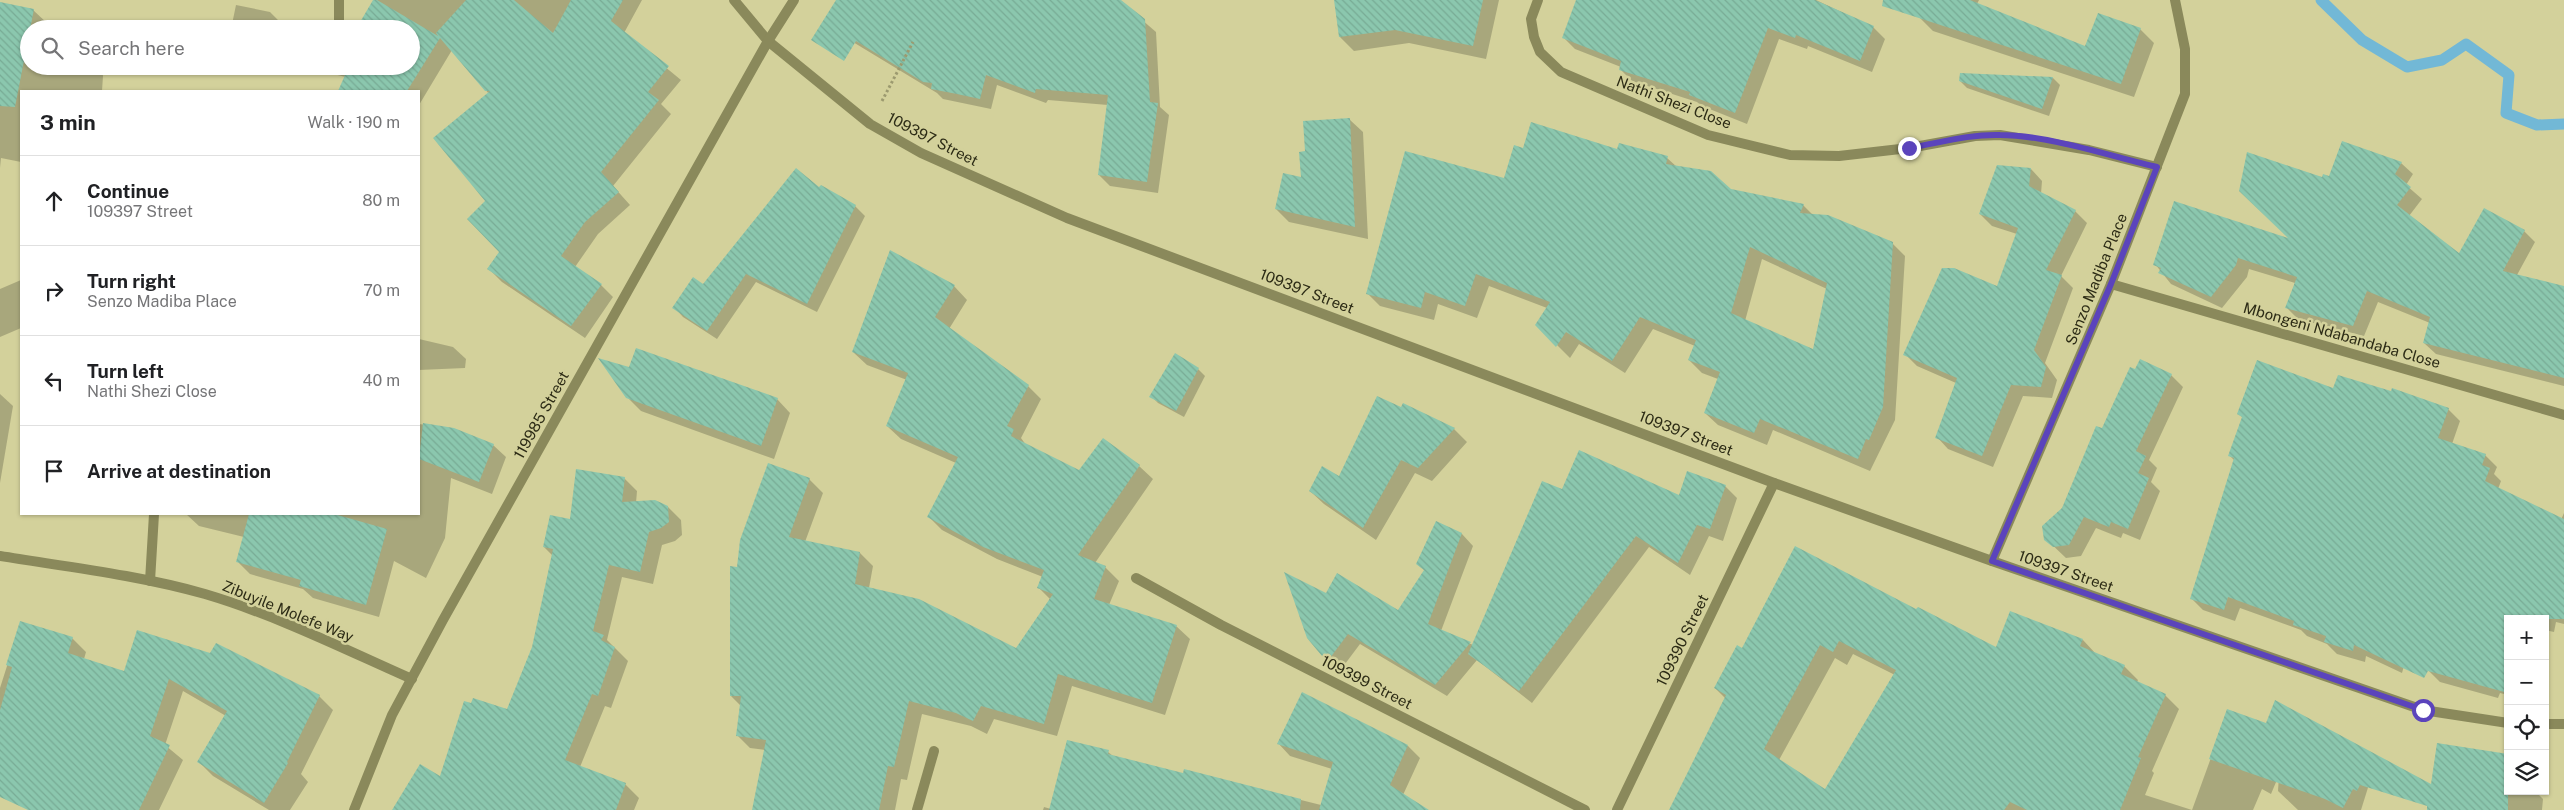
<!DOCTYPE html>
<meta charset="utf-8">
<style>
body{margin:0;font-family:"Public Sans",sans-serif;background:#f6f6f6;color:#202124}
.controls{position:absolute;right:15px;bottom:15px;display:grid;overflow:hidden;border-radius:0px;box-shadow:0 1px 4px #0004}
.controls button{width:45px;height:45px;display:grid;place-items:center;padding:0;border:0;border-bottom:1px solid #e0e0e0;background:#fff;color:#202124;font:25px sans-serif}
.stop{position:absolute;width:15px;height:15px;margin:-11px;border:4px solid #5b44bc;border-radius:50%;background:#fff}
.stop.end{background:#5b44bc;border-color:#fff;box-shadow:0 1px 5px #0008}
.list{margin:0;padding:0;list-style:none}
h2{display:flex;justify-content:space-between;align-items:center;height:65px;margin:0;padding:0 20px;font-size:21px}
h2 small{font-size:16px;font-weight:400;color:#757577}
.list li{display:grid;grid-template-columns:32px 1fr auto;gap:15px;align-items:center;box-sizing:border-box;height:90px;padding:0 20px;border-top:1px solid #e0e0e0}
.list b{display:block;font-size:19px;white-space:nowrap}
.list p{margin:0;font-size:16px;white-space:nowrap;color:#757577}
.list em{font-size:16px;font-style:normal;color:#757577}
.icon{flex:none;width:28px;height:28px;fill:none;stroke:currentColor;stroke-width:2;stroke-linecap:round;stroke-linejoin:round}
.map{position:relative;flex:none;width:2564px;height:810px;overflow:hidden}
.search{position:absolute;background:#fff;box-shadow:0 1px 4px #0004;left:20px;top:20px;width:400px;height:55px;display:flex;align-items:center;gap:12px;box-sizing:border-box;padding:0 18px;border-radius:28px;color:#757577;font-size:19px}
.panel{position:absolute;background:#fff;box-shadow:0 1px 4px #0004;left:20px;top:90px;width:400px;height:425px;border-radius:0px}
.map>svg:first-child{display:block}
.shadow{fill:#0003;fill-rule:evenodd}
.lines{fill:none;stroke-linecap:round;stroke-linejoin:round}
.stream{stroke:#72b8d6;stroke-width:11}
.building{fill:url(#building-back-hatch);fill-rule:evenodd}
.path{stroke:#9c9a6f;stroke-width:3;stroke-dasharray:2.5 2.5;stroke-linecap:butt}
.minor{stroke:#8a895b;stroke-width:10}
.route{stroke:#5b44bc;stroke-width:6}
.labels{text-anchor:middle;dominant-baseline:central;stroke-width:5;stroke-linejoin:round;paint-order:stroke}
.street-label{font-size:15px;fill:#2d2c16;stroke:#d3d19b}
</style>
<div class="map">
<svg width="2564" height="810" viewBox="0 0 2564 810">
<defs>
<pattern id="building-back-hatch" width="6" height="6" patternUnits="userSpaceOnUse" patternTransform="scale(1.25)"><rect width="6" height="6" fill="#8bc7ae"/><path d="M-1 5l2 2M0 0l6 6M5-1l2 2" fill="none" stroke="#78ab95"/></pattern>
</defs>
<rect width="100%" height="100%" fill="#d3d19b"/>
<g class="shadow">
<polygon points="375,0 642,0 624,33 681,80 661,104 671,114 613,186 630,205 598,234 575,267 601,285 613,297 585,338 502,282 489,269 501,252 487,201 489,94 452,50 419,105 419,91 340,91 346,77 299,66 411,66 411,29"/>
<polygon points="855,0 1119,0 1156,32 1160,107 1169,115 1158,193 1110,186 1099,175 1108,105 1048,100 1046,103 997,85 991,109 943,99 937,93 848,39"/>
<polygon points="1336,0 1499,0 1486,59 1409,43 1354,51 1340,37"/>
<polygon points="1577,0 1816,0 1873,27 1885,39 1872,72 1808,46 1807,49 1779,39 1747,124 1702,106 1697,102 1632,81 1620,69 1621,67 1575,49 1563,37"/>
<polygon points="1920,0 1979,0 1977,4 2086,48 2140,29 2154,43 2134,97 1933,31 1919,17"/>
<polygon points="0,3 33,10 47,23 46,29 29,29 29,66 101,66 103,76 102,91 21,91 21,162 1,158 0,168"/>
<polygon points="236,5 270,12 282,24 302,29 231,29"/>
<polygon points="1961,74 2053,78 2060,85 2049,116 1967,88 1960,81"/>
<polygon points="1350,120 1363,132 1368,239 1289,222 1276,209 1302,178 1306,152"/>
<path d="M1523,150L1618,151L1667,158L1677,167L1731,191L1803,205L1813,215L1892,243L1905,256L1895,420L1870,471L1773,430L1767,445L1718,425L1705,413L1718,379L1702,373L1689,360L1695,346L1653,329L1625,373L1579,344L1570,358L1537,325L1547,308L1489,286L1477,318L1438,304L1434,320L1380,306L1367,293L1505,179ZM1762,259L1827,289L1814,351L1745,321Z"/>
<polygon points="2401,163 2413,174 2406,185 2422,199 2409,216 2460,255 2524,231 2535,242 2517,275 2564,287 2564,386 2436,354 2424,343 2430,323 2378,302 2364,336 2298,319 2287,308 2295,283 2249,269 2247,277 2222,308 2171,284 2155,264 2292,240 2323,179"/>
<polygon points="2031,169 2042,181 2041,194 2075,211 2087,223 2061,276 2073,288 2045,363 2057,380 2052,398 2023,396 1993,467 1948,449 1937,437 1956,383 1917,366 1905,354 1998,287 2017,234 1992,226 1980,214"/>
<polygon points="820,189 855,206 865,216 817,312 756,282 717,339 683,317 674,307 703,286"/>
<polygon points="21,280 21,328 0,337 0,289"/>
<polygon points="954,286 967,300 949,329 1028,386 1041,399 1021,438 1026,445 1079,472 1103,440 1139,466 1153,479 1095,563 1105,567 1119,581 1109,605 1176,626 1190,639 1165,715 1072,686 1057,736 994,719 987,734 971,726 922,714 907,780 901,779 895,810 753,810 765,750 750,748 737,735 741,706 731,696 738,569 809,479 823,493 805,542 860,553 873,566 869,588 1017,650 1050,599 1038,587 1043,577 997,559 942,530 929,517 956,463 901,439 887,426 907,380 867,365 853,352"/>
<polygon points="419,339 453,347 466,359 465,368 419,370"/>
<polygon points="630,369 777,399 790,413 774,459 641,411 627,397"/>
<polygon points="1198,369 1205,376 1184,417 1158,403 1151,396"/>
<polygon points="2171,375 2183,387 2149,460 2157,468 2151,482 2160,491 2140,540 2123,533 2121,538 2096,528 2081,556 2066,558 2046,539 2103,430"/>
<polygon points="2334,390 2448,409 2460,421 2452,444 2485,455 2497,467 2494,474 2501,481 2498,489 2547,551 2564,513 2564,624 2556,622 2554,632 2545,630 2545,619 2508,619 2508,695 2500,693 2498,698 2440,682 2428,670 2407,655 2402,673 2366,656 2365,662 2337,654 2327,644 2307,636 2301,630 2240,608 2235,621 2203,610 2191,598 2235,461 2229,455 2243,418 2239,414"/>
<polygon points="0,394 13,406 0,483"/>
<polygon points="1402,409 1454,429 1467,442 1432,481 1415,473 1376,540 1324,504 1310,491 1340,478"/>
<polygon points="419,424 454,429 493,445 506,457 492,494 451,478 445,538 426,578 394,561 379,617 313,598 303,589 250,574 238,562 244,537 199,526 186,514 419,514"/>
<polygon points="577,470 624,478 637,491 636,503 668,507 681,520 682,535 675,541 662,545 653,584 622,577 607,640 628,661 611,708 605,706 580,767 625,784 639,798 634,810 394,810 440,778 508,710 533,648 553,556 544,547 571,520"/>
<polygon points="1725,486 1737,498 1723,541 1709,536 1690,575 1649,547 1532,703 1477,660 1447,696 1360,644 1339,672 1328,661 1326,595 1398,612 1425,571 1417,564 1437,522 1462,534 1473,546 1441,631 1473,645 1562,491 1680,497"/>
<path d="M1917,611L1997,649L2010,613L2083,640L2096,654L2124,666L2138,680L2137,682L2165,695L2179,709L2152,771L2154,773L2145,795L2192,810L2228,711L2376,762L2361,810H2298L2278,791L2279,775L2271,794L2262,789L2253,810H1671L1725,698L1715,688L1743,649ZM1853,654L1895,675L1826,791L1779,760L1835,658L1847,665Z"/>
<polygon points="21,622 72,638 86,652 84,659 125,672 319,696 333,710 301,774 308,782 290,810 269,810 213,776 199,762 226,716 183,691 165,745 183,760 159,810 133,810 0,741 0,688"/>
<polygon points="1302,694 1408,746 1420,758 1403,795 1427,810 1043,810 1044,807 1051,809 1108,752 1113,756 1184,774 1185,771 1321,805 1332,769 1290,756 1278,743"/>
<polygon points="2508,791 2535,791 2543,799 2542,810 2433,810"/>
</g>
<g class="lines">
<polyline class="stream" points="2321,0 2362,40 2407,67 2442,60 2466,44 2509,75 2506,113 2537,125 2564,124"/>
</g>
<g class="building">
<polygon points="373,0 377,0 438,36 436,33 466,0 514,0 553,33 571,0 623,0 611,21 669,66 648,92 659,100 601,172 619,192 585,222 561,256 602,284 571,326 487,269 499,252 467,219 485,201 433,138 490,91 485,91 440,38 407,91 338,91 349,66 411,66 411,29 356,29"/>
<polygon points="836,0 1121,0 1145,19 1150,102 1158,103 1147,182 1098,175 1108,95 1036,89 1035,93 986,75 980,99 957,94 931,89 932,83 923,82 856,41 844,61 811,40"/>
<polygon points="1334,0 1483,0 1473,46 1395,30 1339,37"/>
<polygon points="1576,0 1815,0 1874,26 1860,61 1796,35 1795,38 1768,28 1735,113 1689,95 1690,92 1619,70 1621,61 1562,38"/>
<polygon points="1883,0 1970,0 2085,46 2098,13 2141,28 2121,84 1882,6"/>
<polygon points="0,2 34,9 15,107 0,106"/>
<polygon points="1960,73 2053,77 2042,109 1959,81"/>
<polygon points="1350,118 1355,227 1275,209 1283,173 1301,177 1299,152 1305,151 1303,121"/>
<path d="M1531,122L1617,149L1619,143L1668,156L1666,164L1711,171L1731,189L1804,204L1800,213L1828,215L1893,242L1883,407L1869,440L1866,439L1858,459L1760,419L1754,433L1704,413L1720,372L1688,360L1696,340L1640,317L1612,361L1566,332L1556,347L1535,325L1550,302L1476,274L1465,306L1425,292L1421,308L1366,294L1405,151L1504,178L1514,145L1523,148ZM1750,247L1827,283L1813,349L1731,313Z"/>
<polygon points="2342,141 2402,162 2395,174 2411,187 2397,205 2459,253 2484,208 2525,230 2503,271 2564,286 2564,378 2423,343 2430,317 2367,291 2353,326 2285,308 2297,277 2238,258 2236,265 2211,297 2158,273 2161,268 2153,265 2174,201 2288,238 2239,191 2247,152 2322,177 2323,174 2329,176"/>
<polygon points="1997,165 2031,168 2029,186 2076,210 2046,270 2062,275 2034,350 2046,367 2041,387 2011,385 1982,456 1935,438 1957,378 1903,355 1942,268 1954,268 1997,286 2018,228 1979,214"/>
<polygon points="796,168 819,187 821,185 856,205 807,304 746,274 707,331 672,308 693,277 703,284"/>
<polygon points="890,250 955,285 935,317 1029,385 1007,426 1014,429 1011,436 1079,470 1103,438 1140,465 1078,555 1106,566 1094,599 1177,625 1152,703 1058,674 1044,724 981,706 973,721 956,713 909,701 894,767 888,766 879,810 752,810 766,740 736,736 741,696 730,696 730,566 737,567 740,540 768,463 810,478 789,537 860,552 855,584 919,599 1016,648 1053,594 1037,588 1044,570 983,547 927,517 958,457 886,426 908,373 852,352"/>
<polygon points="636,348 778,398 761,446 626,398 598,358 629,367"/>
<polygon points="1175,353 1199,368 1176,411 1149,397"/>
<polygon points="2140,359 2172,374 2136,451 2146,456 2138,473 2149,478 2128,529 2111,522 2109,527 2084,517 2069,545 2053,547 2044,540 2042,526 2062,508 2096,426 2102,428 2130,367 2135,369"/>
<polygon points="2257,360 2333,388 2338,375 2391,391 2392,388 2449,408 2438,438 2486,454 2482,465 2490,468 2485,481 2564,519 2564,619 2508,619 2508,693 2428,671 2424,678 2354,645 2353,651 2324,642 2326,636 2293,625 2294,621 2228,597 2224,610 2190,599 2234,458 2228,456 2242,417 2237,414"/>
<polygon points="1377,396 1401,407 1403,403 1455,428 1418,468 1401,460 1363,528 1309,491 1322,466 1339,476"/>
<polygon points="423,423 454,428 494,444 479,482 419,459"/>
<polygon points="1579,450 1679,495 1687,471 1726,485 1710,529 1697,525 1678,563 1636,536 1519,691 1468,654 1542,481 1562,489"/>
<polygon points="576,469 625,477 622,502 655,500 668,506 669,522 661,528 649,532 640,572 609,565 593,631 604,635 601,640 615,647 598,696 592,694 565,760 626,783 616,810 392,810 420,764 440,776 464,701 471,703 473,698 507,709 532,647 553,549 543,547 550,515 570,519"/>
<polygon points="249,514 334,514 387,529 366,605 299,586 301,580 236,562"/>
<polygon points="1436,521 1462,533 1428,624 1471,642 1435,685 1348,634 1327,662 1307,638 1284,572 1326,593 1337,573 1398,610 1424,570 1416,564"/>
<path d="M1795,546L1916,609L1918,607L1996,647L2010,611L2083,639L2080,646L2125,665L2121,674L2166,694L2138,757L2141,758L2120,810H2027L2010,802L2004,810H1669L1726,695L1714,688L1737,645L1742,648ZM1839,641L1896,670L1825,789L1764,749L1820,645L1833,652Z"/>
<polygon points="20,621 73,637 68,653 124,671 137,630 210,653 216,643 320,695 287,762 288,763 264,803 197,762 227,711 169,679 150,736 170,745 139,810 28,810 0,797 0,710 12,667 6,665"/>
<polygon points="1302,692 1408,745 1390,785 1429,810 1319,810 1333,762 1277,744"/>
<polygon points="2275,700 2431,784 2437,743 2508,754 2508,810 2427,810 2427,806 2360,785 2357,791 2353,789 2343,808 2325,799 2209,759 2227,709 2266,723"/>
<polygon points="1067,740 1109,750 1108,754 1183,773 1184,769 1301,799 1300,810 1049,810"/>
</g>
<g class="lines">
<polyline class="path" points="882,101 913,42"/>
<g class="minor">
<polyline points="339,0 339,29"/>
<polyline points="734,0 768,41 870,124 921,153 1067,218 1774,483 1992,561 2423,710 2508,723"/>
<polyline points="1538,0 1531,19 1534,37 1540,52 1561,72 1708,135 1790,155 1839,156 1909,148 1975,136 2000,135 2089,150 2157,167"/>
<polyline points="339,66 339,67"/>
<polyline points="2111,284 2564,415"/>
<path d="M0,556C68,567 138,575 205,594C276,615 344,649 412,679"/>
<polyline points="1992,561 2111,284 2185,94 2185,49 2175,0"/>
<polyline points="1136,578 1221,625 1585,810"/>
<polyline points="150,581 154,514"/>
<polyline points="2545,724 2564,724"/>
<polyline points="354,810 392,715 443,620 768,41 794,0"/>
<polyline points="917,810 934,751"/>
<polyline points="1617,810 1774,483"/>
</g>
</g>
<g class="lines">
<path class="route" d="M1909,148C1939,143 1969,134 2000,135C2047,135 2110,156 2157,167L2111,284L1992,561L2423,710"/>
</g>
<g class="labels">
<g class="street-label">
<text transform="translate(1674 102) rotate(21)">Nathi Shezi Close</text>
<text transform="translate(933 139) rotate(27)">109397 Street</text>
<text transform="translate(2096 279) rotate(-68)">Senzo Madiba Place</text>
<text transform="translate(1307 291) rotate(21)">109397 Street</text>
<text transform="translate(2342 335) rotate(16)">Mbongeni Ndabandaba Close</text>
<text transform="translate(541 415) rotate(-61)">119985 Street</text>
<text transform="translate(1686 433) rotate(21)">109397 Street</text>
<text transform="translate(2066 571) rotate(19)">109397 Street</text>
<text transform="translate(288 611) rotate(22)">Zibuyile Molefe Way</text>
<text transform="translate(1682 640) rotate(-64)">109390 Street</text>
<text transform="translate(1367 682) rotate(27)">109399 Street</text>
</g>
</g>
</svg>
<div class="controls">
<button>+</button>
<button>−</button>
<button><svg class="icon" aria-label="locate" viewBox="0 0 24 24"><circle cx="12" cy="12" r="6"/><path d="M12 2v4M12 18v4M2 12h4M18 12h4"/></svg></button>
<button><svg class="icon" aria-label="layers" viewBox="0 0 24 24"><path d="M12 4l9 5-9 5-9-5zM3 14l9 5 9-5"/></svg></button>
</div>
<div class="stop" style="left:2423px;top:710px"></div>
<div class="stop end" style="left:1909px;top:148px"></div>
<div class="search"><svg class="icon" aria-label="search" viewBox="0 0 24 24"><circle cx="10" cy="10" r="6"/><path d="M15 15l6 6"/></svg>Search here</div>
<section class="panel">
<h2>3 min<small>Walk · 190 m</small></h2>
<ul class="list">
<li><svg class="icon" aria-label="ahead" viewBox="0 0 24 24"><path d="M12 20V5M6 11l6-6 6 6"/></svg><div><b>Continue</b><p>109397 Street</p></div><em>80 m</em></li>
<li><svg class="icon" aria-label="right" viewBox="0 0 24 24"><path d="M7 20v-9h11M14 6l5 5-5 5"/></svg><div><b>Turn right</b><p>Senzo Madiba Place</p></div><em>70 m</em></li>
<li><svg class="icon" aria-label="left" viewBox="0 0 24 24"><path d="M17 20v-9H6M10 6l-5 5 5 5"/></svg><div><b>Turn left</b><p>Nathi Shezi Close</p></div><em>40 m</em></li>
<li><svg class="icon" aria-label="arrive" viewBox="0 0 24 24"><path d="M6 21V4h12l-3 4 3 4H6"/></svg><div><b>Arrive at destination</b></div></li>
</ul>
</section>
</div>
